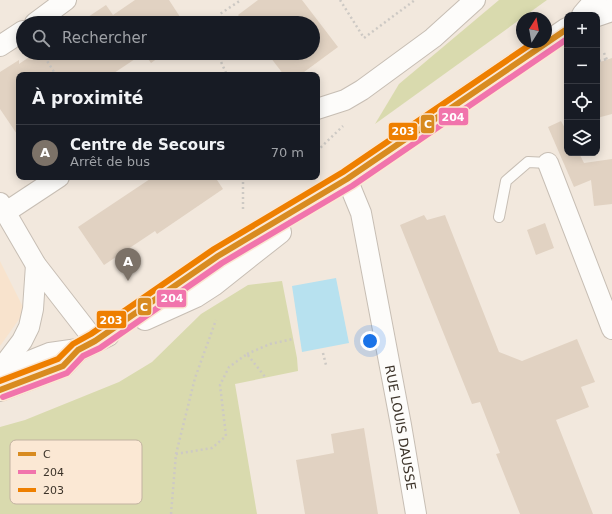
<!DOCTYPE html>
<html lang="fr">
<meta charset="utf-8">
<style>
body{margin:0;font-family:"DejaVu Sans",sans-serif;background:#242831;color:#f1f3f6}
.controls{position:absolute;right:12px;top:12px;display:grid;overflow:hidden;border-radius:8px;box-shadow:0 2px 10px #0003}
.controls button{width:36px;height:36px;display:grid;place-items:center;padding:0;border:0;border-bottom:1px solid #363941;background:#171b24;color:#f1f3f6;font:20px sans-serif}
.compass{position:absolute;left:516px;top:12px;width:36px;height:36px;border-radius:50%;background:#171b24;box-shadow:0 2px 10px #0003;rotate:11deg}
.you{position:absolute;left:370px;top:341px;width:14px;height:14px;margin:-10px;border:3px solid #fff;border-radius:50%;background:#1a73e8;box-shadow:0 0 0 6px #1a73e833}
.badge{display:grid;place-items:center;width:26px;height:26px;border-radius:50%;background:#7c7268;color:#fff;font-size:13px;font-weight:700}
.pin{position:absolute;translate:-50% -33px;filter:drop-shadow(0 1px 2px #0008)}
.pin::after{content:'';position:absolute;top:21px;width:14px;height:12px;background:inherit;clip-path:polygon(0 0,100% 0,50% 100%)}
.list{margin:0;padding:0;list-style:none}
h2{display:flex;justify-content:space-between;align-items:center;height:52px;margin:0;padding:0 16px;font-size:17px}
h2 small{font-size:13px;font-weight:400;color:#9ea1a6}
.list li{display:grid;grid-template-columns:26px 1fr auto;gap:12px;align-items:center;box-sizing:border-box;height:56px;padding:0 16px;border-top:1px solid #363941}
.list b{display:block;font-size:15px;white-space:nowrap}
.list p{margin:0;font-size:13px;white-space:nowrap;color:#9ea1a6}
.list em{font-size:13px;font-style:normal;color:#9ea1a6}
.icon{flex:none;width:22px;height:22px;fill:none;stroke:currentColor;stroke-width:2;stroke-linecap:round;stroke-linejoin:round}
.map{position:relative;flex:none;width:612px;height:514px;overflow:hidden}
.search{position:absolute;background:#171b24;box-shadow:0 2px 10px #0003;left:16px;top:16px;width:304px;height:44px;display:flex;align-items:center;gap:10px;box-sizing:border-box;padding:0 14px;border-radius:22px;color:#9ea1a6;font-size:15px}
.panel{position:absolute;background:#171b24;box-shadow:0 2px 10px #0003;left:16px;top:72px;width:304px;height:108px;border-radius:8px}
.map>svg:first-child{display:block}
.built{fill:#f8e3cd}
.green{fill:#d9daae}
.water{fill:#b7e1ef}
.building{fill:#e1d2c2}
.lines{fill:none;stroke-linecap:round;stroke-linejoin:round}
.lane-casing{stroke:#c7beb4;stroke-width:12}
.street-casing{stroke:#c7beb4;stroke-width:22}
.secondary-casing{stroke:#c7beb4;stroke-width:24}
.path{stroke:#cdc9c4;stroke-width:2.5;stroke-dasharray:2 3;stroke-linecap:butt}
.lane{stroke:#fdfcfa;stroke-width:10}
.street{stroke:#fdfcfa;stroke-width:20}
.secondary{stroke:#fdfcfa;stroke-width:22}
.bus-1-casing{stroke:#fbe8d4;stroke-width:9}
.bus-2-casing{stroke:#fbe8d4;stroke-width:9}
.bus-3-casing{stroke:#fbe8d4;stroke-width:9}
.bus-1{stroke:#d88b20;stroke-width:6}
.bus-2{stroke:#f174ac;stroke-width:6}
.bus-3{stroke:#ee7f00;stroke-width:6}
.labels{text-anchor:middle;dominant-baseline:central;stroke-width:3;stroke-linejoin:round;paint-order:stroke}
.street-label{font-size:13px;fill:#3c3329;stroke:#fbe8d4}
.key{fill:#fbe8d4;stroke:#c2b2a1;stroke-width:1}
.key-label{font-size:11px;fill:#3c3329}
.line-badge{stroke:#fbe8d4;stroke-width:1.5}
.badge-label{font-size:11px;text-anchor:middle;font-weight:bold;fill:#fff}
</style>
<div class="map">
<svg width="612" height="514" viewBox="0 0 612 514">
<rect width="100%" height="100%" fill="#f2e8dd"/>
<polygon class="built" points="0,261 25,311 0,346"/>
<g class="green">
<polygon points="499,0 547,0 375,124 399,84"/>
<polygon points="282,281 297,358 298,371 235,384 257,514 0,514 0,427 25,420 119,382 152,362 201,314 248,285"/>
</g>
<polygon class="water" points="336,278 349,343 302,352 292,286"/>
<g class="building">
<polygon points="135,0 169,0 184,23 79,23 106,5 113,15"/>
<polygon points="258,0 302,0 338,47 300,75 284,75 267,53 313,53 313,23 245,23 238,15"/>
<polygon points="35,53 165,53 151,63 144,53 111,75 19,75 19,137 0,109 0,72 19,60 19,64"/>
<polygon points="612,58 612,114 597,118 597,63"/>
<polygon points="561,121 567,132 567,153 579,153 584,163 612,159 612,204 594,206 591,180 574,187 548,127"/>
<polygon points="153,177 215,177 223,189 157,234 155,231 104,265 78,227"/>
<polygon points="424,215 427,220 445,215 499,352 522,361 577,339 595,382 581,387 589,407 556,420 593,514 520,514 496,454 500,453 480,402 472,404 400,225"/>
<polygon points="545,223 554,248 536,255 527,230"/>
<polygon points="364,428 378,514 305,514 296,460 334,453 331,434"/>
</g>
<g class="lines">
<g class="lane-casing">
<polyline id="lane" points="499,217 506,181 528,162 548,163"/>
</g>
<g class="street-casing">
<g id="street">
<polyline points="35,23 66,0"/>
<polyline points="0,46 23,31"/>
<polyline points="317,109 345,100 362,90 433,38 475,0"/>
<polyline points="548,163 612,329"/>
<path id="s1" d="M347,179L361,213L401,425L416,514"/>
<polyline points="0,203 36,265 95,341"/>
<polyline points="6,212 59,177"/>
<polyline points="0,370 22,341 29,327 33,309 36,265"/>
</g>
</g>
<g class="secondary-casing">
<g id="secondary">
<polyline points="583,15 596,0"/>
<polyline points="597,15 612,10"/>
<polyline points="145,319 196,296 213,285 280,232"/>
<polyline points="95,341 218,256 347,179 567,29"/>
<polyline points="0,374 50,354 78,350 108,335"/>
<polyline points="0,390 63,366 78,350"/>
</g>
</g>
<g class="path">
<polyline points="340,0 364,38 415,0"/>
<polyline points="218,23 220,14 241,0"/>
<polyline points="42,53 56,75"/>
<polyline points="217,53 227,75"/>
<polyline points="604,53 607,60"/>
<polyline points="599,61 607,59"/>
<polyline points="317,151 343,126"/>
<polyline points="243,177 243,212"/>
<polyline points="323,353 326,365"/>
<polyline points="247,354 270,344 293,339"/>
<polyline points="176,454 212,448 226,436 220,385 229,367 247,354 266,378"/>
<polyline points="171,514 176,454 195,378 216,320"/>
</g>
<use href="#lane" class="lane"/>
<use href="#street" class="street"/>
<use href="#secondary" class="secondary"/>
<g class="bus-1-casing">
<polyline id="bus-1" points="0,390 63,366 78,350 95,341 218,256 347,179 567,29"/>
</g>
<g class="bus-2-casing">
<polyline id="bus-2" points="3,397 67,373 83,356 100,348 222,263 352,186 567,39"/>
</g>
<g class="bus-3-casing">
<polyline id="bus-3" points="0,381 58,359 73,344 91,334 214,249 343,172 534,42"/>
</g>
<use href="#bus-1" class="bus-1"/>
<use href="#bus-2" class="bus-2"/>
<use href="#bus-3" class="bus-3"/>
</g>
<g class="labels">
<g class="street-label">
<text stroke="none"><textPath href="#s1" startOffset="255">RUE LOUIS DAUSSE</textPath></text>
</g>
</g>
<rect x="10" y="440" width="132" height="64" rx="6" class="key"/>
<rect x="18" y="452" width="18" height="4" fill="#d88b20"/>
<rect x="18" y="470" width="18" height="4" fill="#f174ac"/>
<rect x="18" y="488" width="18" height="4" fill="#ee7f00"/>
<g class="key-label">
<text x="43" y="458">C</text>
<text x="43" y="476">204</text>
<text x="43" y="494">203</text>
</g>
<g class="line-badge">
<rect x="438" y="107" width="31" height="19" rx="4" fill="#f174ac"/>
<rect x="420" y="114" width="15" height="20" rx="4" fill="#d88b20"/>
<rect x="388" y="122" width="30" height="19" rx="4" fill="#ee7f00"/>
<rect x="156" y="289" width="31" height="19" rx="4" fill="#f174ac"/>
<rect x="137" y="297" width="15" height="19" rx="4" fill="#d88b20"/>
<rect x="96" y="310" width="31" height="19" rx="4" fill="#ee7f00"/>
</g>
<g class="badge-label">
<text x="453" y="121">204</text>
<text x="428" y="128">C</text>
<text x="403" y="135">203</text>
<text x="172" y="302">204</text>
<text x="144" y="311">C</text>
<text x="111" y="324">203</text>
</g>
</svg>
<div class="controls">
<button>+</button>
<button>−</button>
<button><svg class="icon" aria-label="locate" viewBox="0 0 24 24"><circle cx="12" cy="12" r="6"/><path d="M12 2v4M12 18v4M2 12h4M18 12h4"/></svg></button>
<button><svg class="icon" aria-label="layers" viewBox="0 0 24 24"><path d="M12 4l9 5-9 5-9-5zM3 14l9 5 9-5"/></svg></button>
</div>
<svg class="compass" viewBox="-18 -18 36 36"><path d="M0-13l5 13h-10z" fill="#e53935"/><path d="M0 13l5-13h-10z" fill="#9ea1a6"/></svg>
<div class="you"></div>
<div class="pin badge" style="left:128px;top:281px">A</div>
<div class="search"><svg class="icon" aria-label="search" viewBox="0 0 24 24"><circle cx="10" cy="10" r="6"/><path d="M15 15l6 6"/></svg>Rechercher</div>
<section class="panel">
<h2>À proximité<small></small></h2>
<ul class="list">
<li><span class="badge">A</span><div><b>Centre de Secours</b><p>Arrêt de bus</p></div><em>70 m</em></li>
</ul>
</section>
</div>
